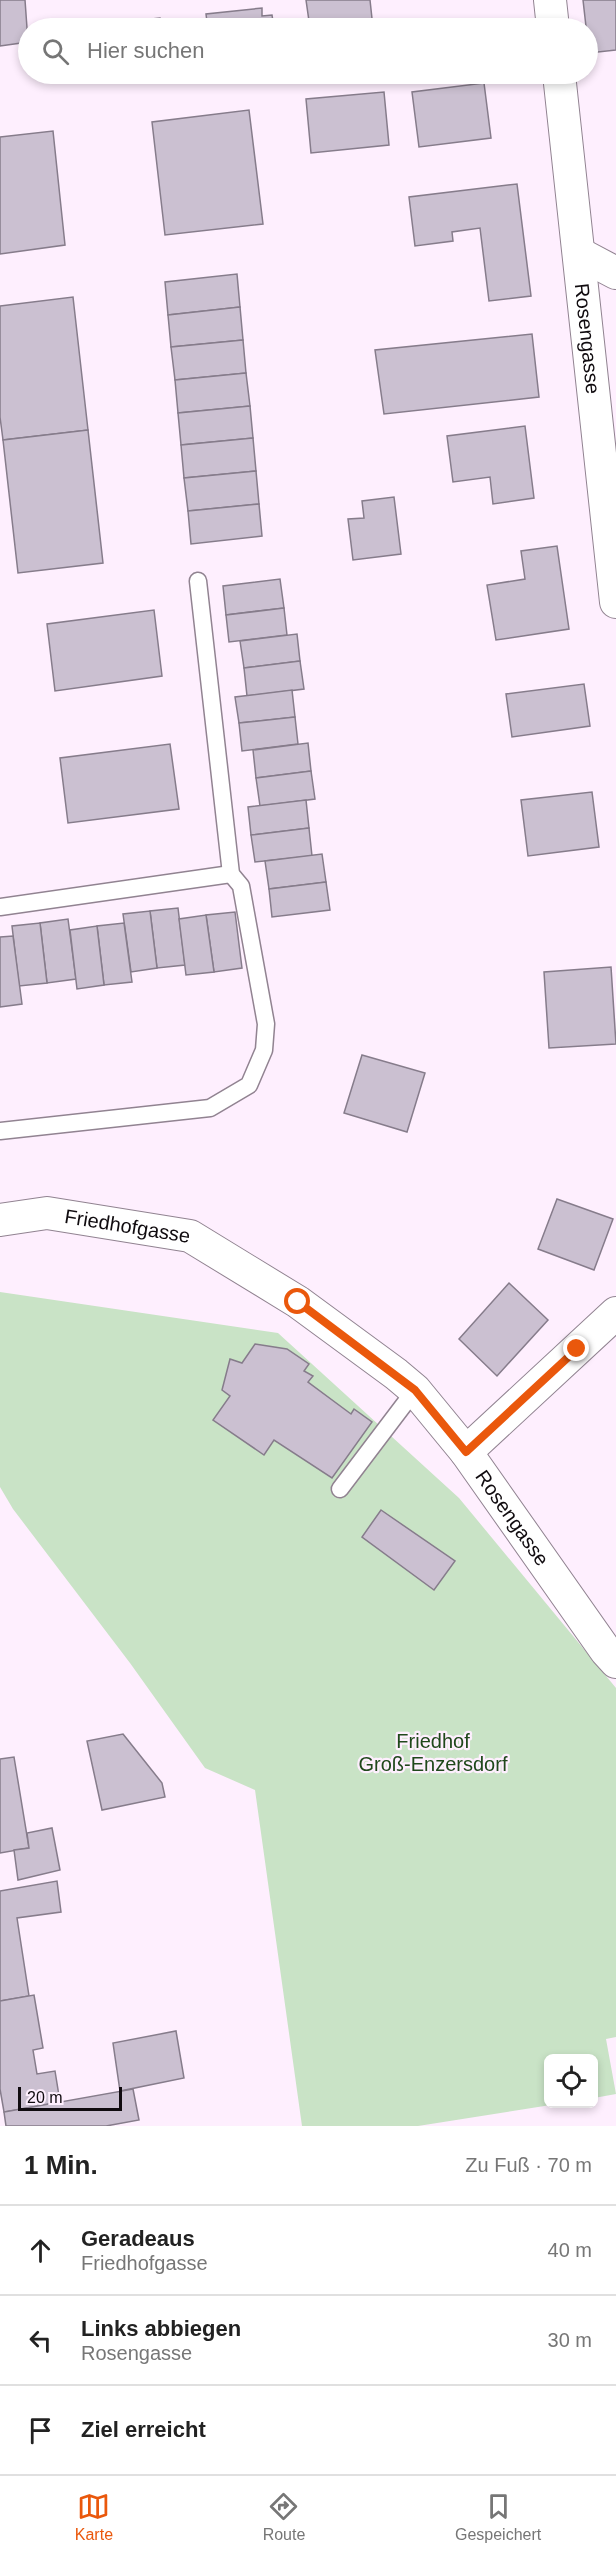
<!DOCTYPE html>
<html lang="de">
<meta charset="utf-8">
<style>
body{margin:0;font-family:Arial,sans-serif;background:#f2f2f2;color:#222}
.controls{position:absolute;right:18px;bottom:18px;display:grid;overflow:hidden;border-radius:9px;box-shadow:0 3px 9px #0003}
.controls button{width:54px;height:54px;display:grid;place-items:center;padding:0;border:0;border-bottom:2px solid #e0e0e0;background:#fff;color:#222;font:30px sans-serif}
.scale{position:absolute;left:18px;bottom:15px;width:104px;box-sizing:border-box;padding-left:6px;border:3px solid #100b0f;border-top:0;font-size:16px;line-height:21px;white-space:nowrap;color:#100b0f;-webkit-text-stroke:4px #feeffe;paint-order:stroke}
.stop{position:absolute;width:18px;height:18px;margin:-14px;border:4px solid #ea580c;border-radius:50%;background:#fff}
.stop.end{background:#ea580c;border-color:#fff;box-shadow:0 2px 6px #0008}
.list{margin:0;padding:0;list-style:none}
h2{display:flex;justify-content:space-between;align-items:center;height:78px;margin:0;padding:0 24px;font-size:26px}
h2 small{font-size:20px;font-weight:400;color:#767676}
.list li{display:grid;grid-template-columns:39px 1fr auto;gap:18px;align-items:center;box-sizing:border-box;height:90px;padding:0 24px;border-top:2px solid #e0e0e0}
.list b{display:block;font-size:22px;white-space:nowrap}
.list p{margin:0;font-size:20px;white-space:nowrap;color:#767676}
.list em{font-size:20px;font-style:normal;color:#767676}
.icon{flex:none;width:33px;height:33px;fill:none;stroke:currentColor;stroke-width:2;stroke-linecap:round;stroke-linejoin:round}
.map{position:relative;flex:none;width:616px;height:2126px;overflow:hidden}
.search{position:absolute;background:#fff;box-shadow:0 3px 9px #0003;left:18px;right:18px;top:18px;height:66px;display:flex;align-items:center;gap:15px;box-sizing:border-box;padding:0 21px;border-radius:33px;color:#767676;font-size:22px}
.sheet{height:348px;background:#fff}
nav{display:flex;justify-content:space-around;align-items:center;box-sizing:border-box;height:84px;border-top:2px solid #e0e0e0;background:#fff;font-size:16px;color:#767676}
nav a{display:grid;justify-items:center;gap:3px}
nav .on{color:#ea580c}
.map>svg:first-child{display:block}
.green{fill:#c9e3c6}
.building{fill:#cbc0d1;stroke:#867c8b;stroke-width:1.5}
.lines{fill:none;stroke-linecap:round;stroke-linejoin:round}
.service-casing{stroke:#918391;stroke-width:19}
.minor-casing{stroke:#918391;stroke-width:34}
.service{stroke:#fff;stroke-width:16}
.minor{stroke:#fff;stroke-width:32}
.route{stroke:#ea580c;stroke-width:8}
.labels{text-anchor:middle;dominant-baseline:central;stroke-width:4.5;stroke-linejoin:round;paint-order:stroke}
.street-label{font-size:20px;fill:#100b0f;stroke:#feeffe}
.park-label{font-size:20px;fill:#1f481b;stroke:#feeffe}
</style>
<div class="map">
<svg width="616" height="2126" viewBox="0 0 616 2126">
<rect width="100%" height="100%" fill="#feeffe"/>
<polygon class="green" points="0,1292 278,1333 459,1498 616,1688 616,2037 606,2039 616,2094 594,2098 594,2058 548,2058 548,2104 557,2104 418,2126 302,2126 255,1790 205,1768 130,1663 13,1509 0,1487"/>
<g class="building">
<polygon points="0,0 25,0 28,42 0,46"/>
<polygon points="306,0 370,0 373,28 310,28"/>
<polygon points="583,0 616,0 616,50 589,53"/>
<polygon points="262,8 262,16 272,15 274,28 196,28 195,23 207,22 206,14"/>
<polygon points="160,18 161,26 170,25 171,28 105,28 104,24"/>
<polygon points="513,20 514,28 453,28 453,26"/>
<polygon points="484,83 491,138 419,147 412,92"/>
<polygon points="384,92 389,145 311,153 306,99"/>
<polygon points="249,110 263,224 165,235 152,122"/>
<polygon points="53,131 65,245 0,254 0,137"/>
<polygon points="517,184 531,296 489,301 480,228 452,232 453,241 415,246 409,197"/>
<polygon points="237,274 240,307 168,315 165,282"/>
<polygon points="73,297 88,430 3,440 0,417 0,306"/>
<polygon points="240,307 243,340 171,347 168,315"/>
<polygon points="532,334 539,397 384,414 375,350"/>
<polygon points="243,340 246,373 175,380 171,347"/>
<polygon points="246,373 250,406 178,413 175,380"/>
<polygon points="250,406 253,438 181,445 178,413"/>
<polygon points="525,426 534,498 493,504 490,477 453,482 447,436"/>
<polygon points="88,430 103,563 18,573 3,440"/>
<polygon points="253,438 256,471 184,478 181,445"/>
<polygon points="256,471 259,504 188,511 184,478"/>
<polygon points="394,497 401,554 353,560 348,519 364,518 362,501"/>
<polygon points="259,504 262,536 191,544 188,511"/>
<polygon points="557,546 569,629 496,640 487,585 525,579 521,551"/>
<polygon points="280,579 284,608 226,615 223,586"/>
<polygon points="284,608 287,635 229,642 226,615"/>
<polygon points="154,610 162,676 55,691 47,624"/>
<polygon points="297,634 300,661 244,668 240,641"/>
<polygon points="300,661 304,689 247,696 244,668"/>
<polygon points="584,684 590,726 512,737 506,694"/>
<polygon points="292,690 295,717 239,723 235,697"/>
<polygon points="295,717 298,744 242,751 239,723"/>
<polygon points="308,743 311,771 256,778 253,750"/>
<polygon points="170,744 179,809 68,823 60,758"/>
<polygon points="311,771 315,799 260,806 256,778"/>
<polygon points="592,792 599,847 528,856 521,800"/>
<polygon points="306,800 309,828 251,835 248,807"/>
<polygon points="309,828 312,856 255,862 251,835"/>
<polygon points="322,854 326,882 269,889 265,861"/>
<polygon points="326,882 330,910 272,917 269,889"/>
<polygon points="178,908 185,965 157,968 150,911"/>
<polygon points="150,911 157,968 131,972 123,914"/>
<polygon points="235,912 242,968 214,972 206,915"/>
<polygon points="206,915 214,972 186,975 179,919"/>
<polygon points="68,919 76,979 47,983 40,923"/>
<polygon points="40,923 47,983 19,986 12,926"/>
<polygon points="124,923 132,982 104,985 97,926"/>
<polygon points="97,926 104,985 77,989 70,930"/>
<polygon points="13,936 22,1004 0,1007 0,937"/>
<polygon points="611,967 616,1044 549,1048 544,972"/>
<polygon points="362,1055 425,1073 407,1132 344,1113"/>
<polygon points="557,1199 613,1219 594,1270 538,1249"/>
<polygon points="509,1283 548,1320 497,1376 459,1339"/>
<polygon points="255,1344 287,1349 309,1364 304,1371 313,1376 308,1382 351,1414 354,1409 372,1422 332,1478 274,1440 264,1455 213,1420 230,1396 222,1390 230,1359 242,1363"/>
<polygon points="381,1510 455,1561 434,1590 362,1537"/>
<polygon points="123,1734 162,1783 165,1797 102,1810 87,1741"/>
<polygon points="14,1757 29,1848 0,1853 0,1759"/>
<polygon points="52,1828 60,1870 18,1880 14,1850 29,1848 27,1833"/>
<polygon points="57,1881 61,1912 17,1918 29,1996 0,2001 0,1891"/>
<polygon points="34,1995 43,2048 33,2050 37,2074 55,2071 60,2102 4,2112 0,2089 0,2001"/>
<polygon points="176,2031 184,2078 120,2091 113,2043"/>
<polygon points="133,2089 139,2120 106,2126 6,2126 4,2112"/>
</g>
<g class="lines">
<g class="service-casing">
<g id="service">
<polyline points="0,907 231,874"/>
<polyline points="0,1131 210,1108 249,1085 264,1050 266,1024 241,886 231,874 198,581"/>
<polyline points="340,1489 415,1390"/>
</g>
</g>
<g class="minor-casing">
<g id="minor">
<polyline points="550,0 553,28"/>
<path id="s1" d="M559,74L616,602"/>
<polyline points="580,254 616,273"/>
<path id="s2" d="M0,1220L47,1213L190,1236L298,1302L396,1374L415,1390L466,1452"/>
<path id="s3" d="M616,1313L466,1452L606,1651L616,1662"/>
</g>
</g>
<use href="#service" class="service"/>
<use href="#minor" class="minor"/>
</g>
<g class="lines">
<polyline class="route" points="298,1302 415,1390 466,1452 577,1349"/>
</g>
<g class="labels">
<g class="street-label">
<text stroke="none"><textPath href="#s1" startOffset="266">Rosengasse</textPath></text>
<text stroke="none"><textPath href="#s2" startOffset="129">Friedhofgasse</textPath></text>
<text stroke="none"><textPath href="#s3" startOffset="285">Rosengasse</textPath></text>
</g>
<g class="park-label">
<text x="433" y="1741">Friedhof<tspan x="433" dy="23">Groß-Enzersdorf</tspan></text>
</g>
</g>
</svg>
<div class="controls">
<button><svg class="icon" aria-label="locate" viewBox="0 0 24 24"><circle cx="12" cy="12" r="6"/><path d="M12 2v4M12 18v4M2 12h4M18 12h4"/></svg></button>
</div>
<div class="scale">20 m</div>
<div class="stop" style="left:298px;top:1302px"></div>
<div class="stop end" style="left:577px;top:1349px"></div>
<div class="search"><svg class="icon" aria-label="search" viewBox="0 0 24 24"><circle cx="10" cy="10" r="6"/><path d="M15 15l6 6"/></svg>Hier suchen</div>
</div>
<section class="sheet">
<h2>1 Min.<small>Zu Fuß · 70 m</small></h2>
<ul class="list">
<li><svg class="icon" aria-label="ahead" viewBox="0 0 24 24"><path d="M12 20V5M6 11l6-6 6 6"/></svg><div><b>Geradeaus</b><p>Friedhofgasse</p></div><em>40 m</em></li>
<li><svg class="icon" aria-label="left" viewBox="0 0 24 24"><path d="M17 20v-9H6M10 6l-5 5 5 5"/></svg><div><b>Links abbiegen</b><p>Rosengasse</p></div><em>30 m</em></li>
<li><svg class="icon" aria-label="arrive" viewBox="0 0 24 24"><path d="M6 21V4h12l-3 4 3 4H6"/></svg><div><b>Ziel erreicht</b></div></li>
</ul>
</section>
<nav>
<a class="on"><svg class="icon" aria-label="map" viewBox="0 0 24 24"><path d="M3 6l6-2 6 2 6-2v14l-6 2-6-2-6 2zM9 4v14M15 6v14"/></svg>Karte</a>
<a><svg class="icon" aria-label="directions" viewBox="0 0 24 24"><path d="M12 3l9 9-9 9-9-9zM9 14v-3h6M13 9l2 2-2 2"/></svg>Route</a>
<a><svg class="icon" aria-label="saved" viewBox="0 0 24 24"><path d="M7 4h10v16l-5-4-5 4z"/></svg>Gespeichert</a>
</nav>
